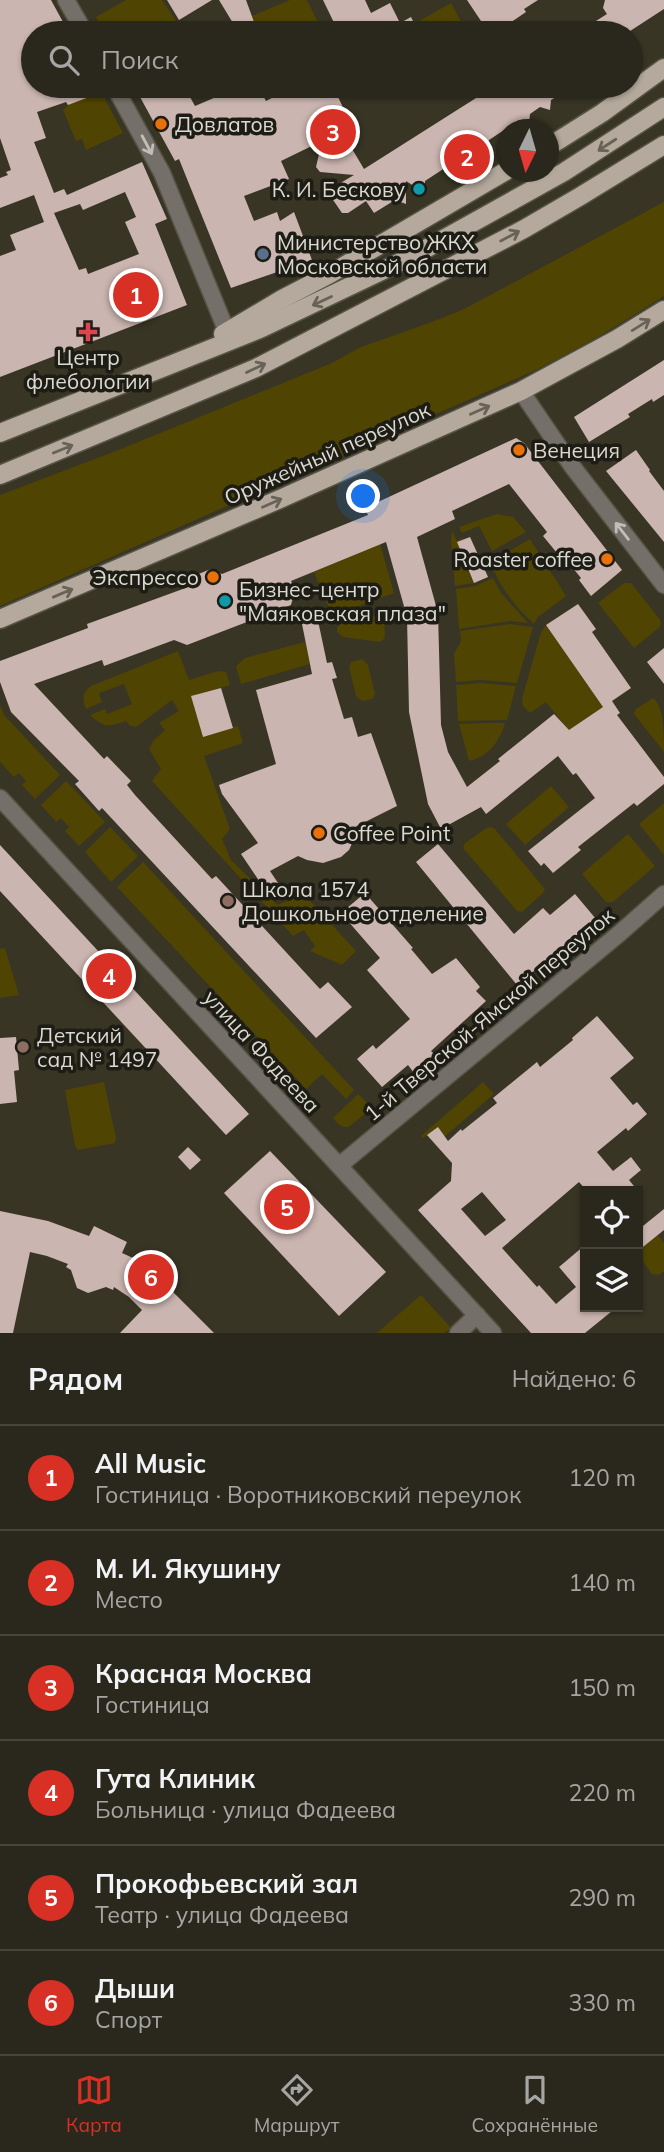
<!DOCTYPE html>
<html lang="ru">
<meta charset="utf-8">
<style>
body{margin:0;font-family:Mulish,sans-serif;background:#363429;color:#f1f3f6}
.controls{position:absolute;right:21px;bottom:21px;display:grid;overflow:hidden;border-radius:0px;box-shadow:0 2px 5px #0004}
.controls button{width:63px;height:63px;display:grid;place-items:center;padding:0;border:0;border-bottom:2px solid #46443b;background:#2a281c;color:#f1f3f6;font:35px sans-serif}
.compass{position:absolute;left:496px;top:119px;width:63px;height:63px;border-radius:50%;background:#2a281c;box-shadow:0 2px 5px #0004;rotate:185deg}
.you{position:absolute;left:364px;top:497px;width:24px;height:24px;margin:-18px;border:5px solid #fff;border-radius:50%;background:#1a73e8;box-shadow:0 0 0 10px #1a73e833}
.badge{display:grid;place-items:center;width:46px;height:46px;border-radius:50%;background:#d93025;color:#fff;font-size:23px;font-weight:700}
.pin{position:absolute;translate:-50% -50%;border:4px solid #fff;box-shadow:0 2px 7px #0006}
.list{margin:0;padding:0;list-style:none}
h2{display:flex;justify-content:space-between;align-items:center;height:91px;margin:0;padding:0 28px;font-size:30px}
h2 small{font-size:23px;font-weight:400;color:#a5a6a3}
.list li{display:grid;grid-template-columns:46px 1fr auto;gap:21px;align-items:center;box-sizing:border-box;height:105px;padding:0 28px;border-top:2px solid #46443b}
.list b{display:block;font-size:26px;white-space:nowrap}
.list p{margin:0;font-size:23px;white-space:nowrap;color:#a5a6a3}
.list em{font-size:23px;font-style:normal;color:#a5a6a3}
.icon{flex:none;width:38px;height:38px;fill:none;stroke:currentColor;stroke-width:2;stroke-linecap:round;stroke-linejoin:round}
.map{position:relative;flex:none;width:664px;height:1333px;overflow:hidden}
.search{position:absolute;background:#2a281c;box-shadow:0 2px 5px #0004;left:21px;right:21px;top:21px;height:77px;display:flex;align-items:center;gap:18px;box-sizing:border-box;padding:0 24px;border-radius:38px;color:#a5a6a3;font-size:26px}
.sheet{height:721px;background:#2a281c}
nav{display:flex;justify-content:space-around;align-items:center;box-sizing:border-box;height:98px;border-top:2px solid #46443b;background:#2a281c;font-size:19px;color:#a5a6a3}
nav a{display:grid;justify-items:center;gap:4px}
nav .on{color:#d93025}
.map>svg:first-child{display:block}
.green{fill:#4f4401}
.building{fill:#cbb5b0;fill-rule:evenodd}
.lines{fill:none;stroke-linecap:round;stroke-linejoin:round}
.minor-casing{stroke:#555344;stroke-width:19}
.major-casing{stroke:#555344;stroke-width:21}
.minor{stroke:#756f69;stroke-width:16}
.major{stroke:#b4a99c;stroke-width:18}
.oneway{stroke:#c2beb6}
.oneway2{stroke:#686258}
.food-dot{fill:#e8710a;stroke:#1d1c15;stroke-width:2.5}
.culture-dot{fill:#0f9aa8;stroke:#1d1c15;stroke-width:2.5}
.service-dot{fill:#5c6f8a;stroke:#1d1c15;stroke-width:2.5}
.health-dot{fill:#e0444e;stroke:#1d1c15;stroke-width:2.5}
.education-dot{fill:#8d6e63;stroke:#1d1c15;stroke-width:2.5}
.labels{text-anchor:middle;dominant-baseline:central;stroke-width:7;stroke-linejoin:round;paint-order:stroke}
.poi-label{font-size:21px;fill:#dbd9d0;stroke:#1d1c15;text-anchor:start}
.street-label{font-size:21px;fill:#dbd9d0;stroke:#1d1c15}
</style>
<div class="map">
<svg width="664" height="1333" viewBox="0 0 664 1333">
<rect width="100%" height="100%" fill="#383525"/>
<g class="green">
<polygon points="126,0 162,0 176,21 163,29 165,33 105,33 96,17"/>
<polygon points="290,0 307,0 323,33 258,33 254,23 224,33 186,33 203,27 233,24"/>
<polygon points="451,3 467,33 425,33 419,21"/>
<polygon points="101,92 123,133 86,150 82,139 76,141 63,110 68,105"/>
<path d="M664,202V296C622,323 580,348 536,370L0,606V495L116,451L332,363L361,347L432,322L464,309Z"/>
<polygon points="497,514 513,517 526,532 492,551 479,526 462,533 459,527"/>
<polygon points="452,531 457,541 464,537 460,542 478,555 464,562 474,583 488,577 475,583 455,586 451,541"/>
<path d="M530,539L566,596L538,617L534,624C514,606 500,587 490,562Z"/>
<polygon points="380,544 394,593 335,615 327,604 314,572"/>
<polygon points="493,578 501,593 528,623 510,621 459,629 456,589 475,586"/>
<polygon points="624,583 631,583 661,621 660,627 634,648 598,603"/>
<polygon points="379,615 384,618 385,638 380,642 343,637 337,632 337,628 340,624"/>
<polygon points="510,624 533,627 517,683 481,680 456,682 454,654 461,641 460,631"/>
<polygon points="546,625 603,707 579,723 575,738 546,702 530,713 523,706 522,699 541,632"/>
<polygon points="305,642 310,664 241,684 236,666 245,658"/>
<path d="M178,651L189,680L218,671L226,672L230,685L192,696L203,736L238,726L243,743L204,756L230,829L222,839L231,860L277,905L304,894L356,951L342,965L310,951L315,946L304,930L293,936L152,781L161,769L149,749L154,740L165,730L159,723L179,711L172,700L136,727L130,726L126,721C109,727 104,728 90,715L105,709L107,714L132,704L124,684L99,693L102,702L86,709C82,699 82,693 91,686Z"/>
<polygon points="362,659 368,665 375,694 372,699 362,701 356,696 349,667 351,662"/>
<polygon points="481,683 516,686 507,720 458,721 456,685"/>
<path d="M653,698C664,706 664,735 664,752L634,714L636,709Z"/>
<polygon points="0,705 4,715 60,775 35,799 22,785 26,781 19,773 14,777 0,762"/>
<path d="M483,723H505C499,742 489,756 469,761L459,724Z"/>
<polygon points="66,781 105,822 79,846 65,831 69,827 61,818 56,822 41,805"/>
<polygon points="551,786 569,807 525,845 506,824"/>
<polygon points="664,803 664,855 639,824"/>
<polygon points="110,827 138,856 111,882 85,852"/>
<polygon points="488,827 494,828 545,889 543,893 522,912 517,911 463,848 465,843"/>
<polygon points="628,834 655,866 613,902 606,902 582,874"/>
<polygon points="143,862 354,1090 346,1099 322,1074 306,1089 117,887"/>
<polygon points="5,948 19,995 0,998 0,949"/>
<polygon points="104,1082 116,1138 115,1143 78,1150 75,1146 65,1090"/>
<polygon points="483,1082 494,1094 444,1137 437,1128 423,1138 421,1136"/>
<path d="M358,1094L372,1108L350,1126C342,1129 338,1124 333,1118Z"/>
<polygon points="658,1235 664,1243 664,1271 659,1275 652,1274 638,1255 638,1251"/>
<polygon points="421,1295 451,1328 444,1333 377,1333"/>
</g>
<g class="building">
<path d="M0,0H51L69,33H33V86H104L105,91L68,105L66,102L37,112L46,138L34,142L54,193L64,189L67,195L142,162L167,219L155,224L187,305L0,377V256L16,250L10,235L44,222L34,195L0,208V178L8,175L6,172L11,170L0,138ZM125,192L136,217L125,222L139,254L88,274L86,268L79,270L54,213L80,204L83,210Z"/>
<polygon points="167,0 212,0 179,20"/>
<polygon points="219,0 246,0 258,33 239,33"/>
<polygon points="323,0 365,0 371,13 390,3 400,23 411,17 419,33 339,33"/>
<polygon points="467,0 538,0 524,9 526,12 504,27 502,25 489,33"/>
<polygon points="605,0 664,0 664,9 627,33 577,33 607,14 603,8"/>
<polygon points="134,86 184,86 195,106 242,86 258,86 266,101 295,86 333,86 352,127 342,132 364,169 495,86 574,86 551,100 550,110 540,107 530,114 529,123 519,120 489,140 488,150 478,147 467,154 467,163 457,160 425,181 425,193 406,181 406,204 395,200 374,213 366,201 348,213 342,213 327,191 354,175 320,172 316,167 322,141 281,161 289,179 244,196 254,221 277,212 280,221 294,212 312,260 231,288 179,159 175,161"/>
<polygon points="664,360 664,395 653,402 652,399 628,414 630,417 589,442 574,417"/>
<polygon points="516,438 524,443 622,570 591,596 579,580 581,578 559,551 557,553 543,536 547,532 509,484 452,511 455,519 417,537 438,613 441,725 448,752 467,787 500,761 498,759 554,714 569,730 603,707 546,625 578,604 596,629 592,632 631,688 612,701 620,713 617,715 664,777 664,784 637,806 634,803 578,847 581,850 553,873 544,863 541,866 528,851 595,798 576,773 573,775 558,756 486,814 481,807 441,829 428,804 409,712 407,617 386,542 291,581 295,590 291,605 187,645 174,640 104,666 102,660 34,684 104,759 107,756 131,781 127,785 135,795 212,879 216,876 320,989 328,982 352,1007 316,1038 102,808 99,811 75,784 79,781 11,712 0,682 0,661 88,628 87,624 191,586 196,575 211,569 222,574 368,515 365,508"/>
<polygon points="636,450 650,470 649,471 664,491 664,542 606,471"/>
<polygon points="470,537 488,577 474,583 457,542"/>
<polygon points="317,616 327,663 332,662 337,678 332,679 344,719 352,717 358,737 371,733 397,806 355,827 354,839 349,850 341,857 323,863 307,860 298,856 270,871 278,883 266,891 241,854 258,843 222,794 219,785 276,764 256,690 312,674 301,619"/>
<polygon points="664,648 664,684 647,662"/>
<polygon points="221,688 233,728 203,737 191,696"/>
<polygon points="438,844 514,934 543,908 550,915 575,894 596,919 517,985 416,862"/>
<polygon points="0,845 249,1114 226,1135 0,891"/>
<polygon points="365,893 413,948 411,949 432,974 456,958 480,987 476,991 486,1001 431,1051 435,1055 414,1073 408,1065 382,1087 357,1059 373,1045 376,1049 410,1019 367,970 380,958 341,913"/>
<path d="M597,1016L634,1058L610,1078L633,1105L637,1102L647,1114L628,1131L626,1128L597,1152L613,1171L631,1157L641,1170L629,1180L638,1191H587L579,1182L502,1248L537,1287L539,1285L556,1304L576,1287L559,1267L585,1245V1307H617L585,1333H531L418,1210L451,1181L452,1163L427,1135L438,1127L448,1141L461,1129L462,1131L497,1103L493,1098L537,1062L540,1067L573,1040L572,1038ZM482,1192L506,1220L485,1236L461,1209Z"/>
<polygon points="16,1037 19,1070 14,1071 17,1102 0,1104 0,1038"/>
<polygon points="188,1147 201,1160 190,1170 178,1157"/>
<polygon points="270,1151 386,1272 339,1316 224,1193"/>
<polygon points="664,1209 664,1230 638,1251 638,1230"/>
<polygon points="0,1211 48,1221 89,1236 94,1226 127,1242 122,1253 133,1258 160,1279 214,1333 120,1333 142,1310 129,1297 114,1287 113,1290 106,1287 88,1293 77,1288 71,1270 66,1267 68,1264 47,1256 30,1252 13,1333 0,1333"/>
</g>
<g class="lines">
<g class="minor-casing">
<g id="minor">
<polyline points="66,0 85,33"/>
<polyline points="114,86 162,173 227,332"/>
<polyline points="521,391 572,466 664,585"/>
<polyline points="0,798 493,1333"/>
<polyline points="340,1165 620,933 664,894"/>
<polyline points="458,1333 477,1315"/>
</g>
</g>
<g class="major-casing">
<g id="major">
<polyline points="548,147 602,113 664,68"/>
<polyline points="223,334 282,299 330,274 506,171"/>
<polyline points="0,433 260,329 411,257 564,172 664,107"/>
<polyline points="0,475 256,368 524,229 579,197 664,145"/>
<polyline points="0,619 280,499 521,391 617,339 664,310"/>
</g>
</g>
<use href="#minor" class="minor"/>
<use href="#major" class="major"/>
</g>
<defs><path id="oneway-shaft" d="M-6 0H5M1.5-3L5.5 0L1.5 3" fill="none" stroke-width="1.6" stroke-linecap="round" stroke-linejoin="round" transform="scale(1.75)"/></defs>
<g class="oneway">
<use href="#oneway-shaft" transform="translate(147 145) rotate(62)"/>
<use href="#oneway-shaft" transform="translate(622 531) rotate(-128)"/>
</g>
<g class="oneway2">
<use href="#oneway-shaft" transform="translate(607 145) rotate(147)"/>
<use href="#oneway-shaft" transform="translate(510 236) rotate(-28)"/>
<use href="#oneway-shaft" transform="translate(322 301) rotate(155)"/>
<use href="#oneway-shaft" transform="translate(641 325) rotate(-32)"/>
<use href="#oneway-shaft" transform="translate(256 368) rotate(-25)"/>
<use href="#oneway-shaft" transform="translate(480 410) rotate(-24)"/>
<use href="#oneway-shaft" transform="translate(63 449) rotate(-22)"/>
<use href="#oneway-shaft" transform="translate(272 503) rotate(-24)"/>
<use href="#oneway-shaft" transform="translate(63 593) rotate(-23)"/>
</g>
<g class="food-dot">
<circle cx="161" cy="124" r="7"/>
<circle cx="519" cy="450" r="7"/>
<circle cx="607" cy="559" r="7"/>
<circle cx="213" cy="577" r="7"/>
<circle cx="319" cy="833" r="7"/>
</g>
<g class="culture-dot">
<circle cx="419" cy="189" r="7"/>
<circle cx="225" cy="601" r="7"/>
</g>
<circle class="service-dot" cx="263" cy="254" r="7"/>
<path class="health-dot" d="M84.5 321.5h7v7h7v7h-7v7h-7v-7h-7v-7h7z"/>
<g class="education-dot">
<circle cx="228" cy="901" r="7"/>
<circle cx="23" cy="1047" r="7"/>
</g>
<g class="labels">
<g class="poi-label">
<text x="175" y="124">Довлатов</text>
<text x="405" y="189" text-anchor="end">К. И. Бескову</text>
<text x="277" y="242">Министерство ЖКХ<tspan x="277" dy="24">Московской области</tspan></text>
<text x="88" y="357" text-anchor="middle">Центр<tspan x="88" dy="24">флебологии</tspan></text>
<text x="533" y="450">Венеция</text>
<text x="593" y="559" text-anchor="end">Roaster coffee</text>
<text x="199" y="577" text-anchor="end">Экспрессо</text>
<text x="239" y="589">Бизнес-центр<tspan x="239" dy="24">"Маяковская плаза"</tspan></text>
<text x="333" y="833">Coffee Point</text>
<text x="242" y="889">Школа 1574<tspan x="242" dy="24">Дошкольное отделение</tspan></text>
<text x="37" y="1035">Детский<tspan x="37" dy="24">сад № 1497</tspan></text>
</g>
<g class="street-label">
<text transform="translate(327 453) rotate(-24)">Оружейный переулок</text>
<text transform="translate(489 1014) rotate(-40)">1-й Тверской-Ямской переулок</text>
<text transform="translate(262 1051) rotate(47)">улица Фадеева</text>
</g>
</g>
</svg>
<div class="controls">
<button><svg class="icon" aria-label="locate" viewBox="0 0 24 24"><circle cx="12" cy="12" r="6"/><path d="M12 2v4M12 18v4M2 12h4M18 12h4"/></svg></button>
<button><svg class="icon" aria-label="layers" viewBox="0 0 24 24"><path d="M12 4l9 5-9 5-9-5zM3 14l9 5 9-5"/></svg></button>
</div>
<svg class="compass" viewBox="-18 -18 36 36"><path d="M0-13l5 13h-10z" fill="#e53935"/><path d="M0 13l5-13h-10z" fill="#a5a6a3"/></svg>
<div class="you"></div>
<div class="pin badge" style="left:136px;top:295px">1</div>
<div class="pin badge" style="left:467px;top:157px">2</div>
<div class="pin badge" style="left:333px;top:132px">3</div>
<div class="pin badge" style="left:109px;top:976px">4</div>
<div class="pin badge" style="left:287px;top:1207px">5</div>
<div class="pin badge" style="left:151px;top:1277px">6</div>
<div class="search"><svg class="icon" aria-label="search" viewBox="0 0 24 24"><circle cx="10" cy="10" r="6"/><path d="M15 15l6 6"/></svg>Поиск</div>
</div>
<section class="sheet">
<h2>Рядом<small>Найдено: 6</small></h2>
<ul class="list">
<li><span class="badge">1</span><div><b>All Music</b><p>Гостиница · Воротниковский переулок</p></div><em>120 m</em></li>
<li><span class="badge">2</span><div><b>М. И. Якушину</b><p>Место</p></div><em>140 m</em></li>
<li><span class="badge">3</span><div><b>Красная Москва</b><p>Гостиница</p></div><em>150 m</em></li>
<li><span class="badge">4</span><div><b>Гута Клиник</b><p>Больница · улица Фадеева</p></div><em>220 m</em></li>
<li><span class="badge">5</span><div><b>Прокофьевский зал</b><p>Театр · улица Фадеева</p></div><em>290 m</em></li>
<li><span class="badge">6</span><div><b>Дыши</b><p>Спорт</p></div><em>330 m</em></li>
</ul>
</section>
<nav>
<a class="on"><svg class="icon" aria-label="map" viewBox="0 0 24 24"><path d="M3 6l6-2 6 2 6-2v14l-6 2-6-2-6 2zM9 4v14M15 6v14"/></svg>Карта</a>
<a><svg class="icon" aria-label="directions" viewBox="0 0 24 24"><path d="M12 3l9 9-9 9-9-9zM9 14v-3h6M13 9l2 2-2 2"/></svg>Маршрут</a>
<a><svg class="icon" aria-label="saved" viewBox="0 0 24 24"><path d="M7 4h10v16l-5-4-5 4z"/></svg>Сохранённые</a>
</nav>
